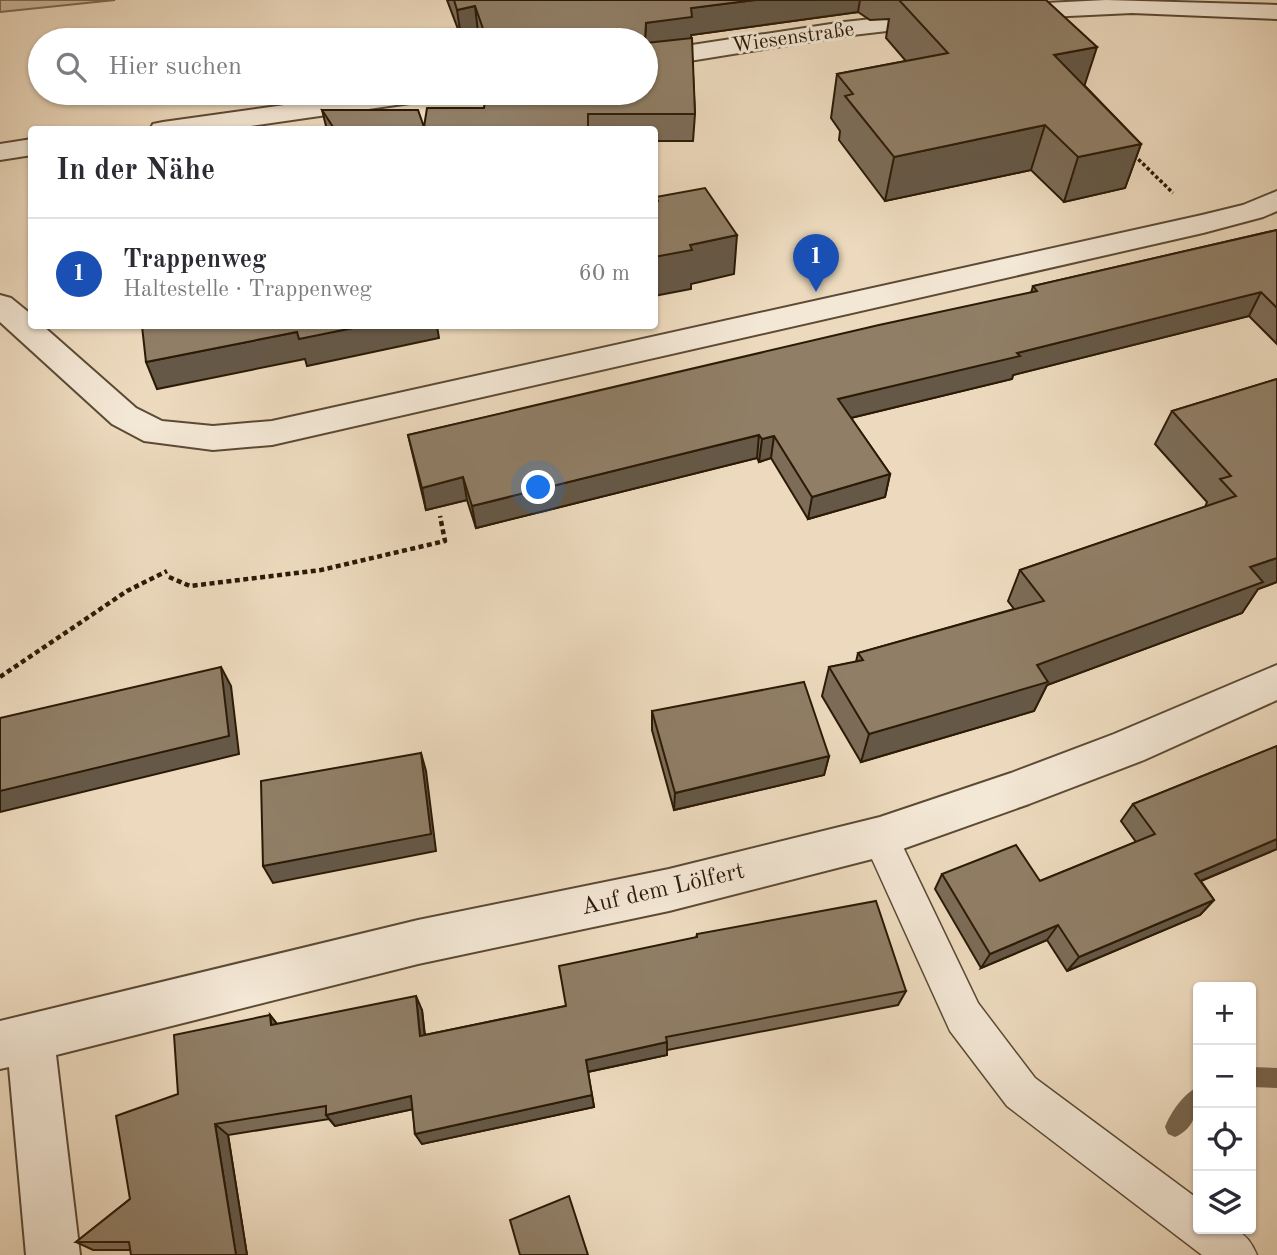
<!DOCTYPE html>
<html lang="de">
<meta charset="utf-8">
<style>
body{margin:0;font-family:"Old Standard TT",serif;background:#f2f2f3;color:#2b2b33}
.controls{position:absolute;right:21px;bottom:21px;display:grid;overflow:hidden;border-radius:7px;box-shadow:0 2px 5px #0004}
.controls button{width:63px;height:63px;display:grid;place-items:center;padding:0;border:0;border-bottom:2px solid #e1e1e2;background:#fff;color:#2b2b33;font:35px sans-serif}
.you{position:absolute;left:539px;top:488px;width:24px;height:24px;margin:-18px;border:5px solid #fff;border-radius:50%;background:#1a73e8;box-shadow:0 0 0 10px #1a73e833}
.badge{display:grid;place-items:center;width:46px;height:46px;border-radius:50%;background:#db2777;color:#fff;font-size:23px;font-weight:700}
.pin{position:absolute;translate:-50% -58px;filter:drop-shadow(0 2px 4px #0008)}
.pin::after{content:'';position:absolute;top:37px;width:24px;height:21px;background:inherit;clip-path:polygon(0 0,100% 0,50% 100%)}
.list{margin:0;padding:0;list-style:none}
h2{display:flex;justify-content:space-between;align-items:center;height:91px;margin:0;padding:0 28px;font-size:30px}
h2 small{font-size:23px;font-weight:400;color:#7c7c81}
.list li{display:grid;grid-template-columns:46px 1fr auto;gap:21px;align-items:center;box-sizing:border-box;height:112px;padding:0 28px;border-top:2px solid #e1e1e2}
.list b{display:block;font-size:26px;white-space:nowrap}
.list p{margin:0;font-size:23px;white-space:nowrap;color:#7c7c81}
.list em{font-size:23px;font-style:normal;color:#7c7c81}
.icon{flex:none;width:38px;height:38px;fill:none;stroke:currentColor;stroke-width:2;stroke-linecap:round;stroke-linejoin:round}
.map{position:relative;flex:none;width:1277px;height:1255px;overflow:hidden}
.search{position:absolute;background:#fff;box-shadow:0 2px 5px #0004;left:28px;top:28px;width:630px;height:77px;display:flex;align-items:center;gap:18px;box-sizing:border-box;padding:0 24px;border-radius:38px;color:#7c7c81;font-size:26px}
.panel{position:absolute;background:#fff;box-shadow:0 2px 5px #0004;left:28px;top:126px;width:630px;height:203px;border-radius:7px}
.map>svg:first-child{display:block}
.green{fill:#ccb99f;stroke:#7c6a52;stroke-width:2}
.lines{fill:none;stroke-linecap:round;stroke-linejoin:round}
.stream{fill:#78664f;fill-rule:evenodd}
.lane-casing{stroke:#5c4a34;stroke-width:3}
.street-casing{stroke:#5c4a34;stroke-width:4}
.path-far1{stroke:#2b1a06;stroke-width:3.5;stroke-dasharray:3.5 2.5;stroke-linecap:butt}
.path{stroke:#2b1a06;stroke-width:4.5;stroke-dasharray:5 3.5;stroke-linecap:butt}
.lane{fill:#f3e7d5;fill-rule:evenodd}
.street{fill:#f3e7d5;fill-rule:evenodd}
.wall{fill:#7c6c58;stroke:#2b1a06;stroke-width:2}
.shaded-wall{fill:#655847;stroke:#2b1a06;stroke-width:2}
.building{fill:#907e66;stroke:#2b1a06;stroke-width:2}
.labels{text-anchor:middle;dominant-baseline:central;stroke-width:6;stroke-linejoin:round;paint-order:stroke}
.far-street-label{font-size:21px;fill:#2b1a06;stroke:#f3e7d5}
.street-label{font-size:24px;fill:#2b1a06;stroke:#f3e7d5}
</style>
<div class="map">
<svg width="1277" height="1255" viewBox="0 0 1277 1255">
<rect width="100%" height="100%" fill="#eddabe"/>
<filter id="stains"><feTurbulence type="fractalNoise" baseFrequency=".00286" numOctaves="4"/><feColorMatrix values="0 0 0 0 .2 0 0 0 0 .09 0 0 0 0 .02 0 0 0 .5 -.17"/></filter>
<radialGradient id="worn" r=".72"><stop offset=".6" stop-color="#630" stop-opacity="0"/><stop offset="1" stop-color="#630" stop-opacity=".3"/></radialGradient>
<polygon class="green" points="0,0 115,0 0,12"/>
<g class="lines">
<g class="stream">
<polygon points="1251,1067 1277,1068 1277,1088 1251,1087"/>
<path d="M1198,1087C1199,1107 1196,1128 1175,1137L1168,1134L1165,1127C1170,1113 1184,1093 1198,1087Z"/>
</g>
<g class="lane-casing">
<path id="lane" d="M880,821L893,826L978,1003L1035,1078L1198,1199V1229C1229,1229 1243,1223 1257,1255H1202L1007,1106L950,1031L862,837L867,826Z"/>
</g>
<g class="street-casing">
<g id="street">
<polygon points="1106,0 1277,5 1277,19 1132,13 1005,19 996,17 993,12 996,7 1005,5"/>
<polygon points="938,12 947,14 950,19 947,24 844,36 646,68 646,52 844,22"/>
<polygon points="370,93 437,93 433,99 424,101 223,130 150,130 153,124 163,122"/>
<polygon points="32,139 32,155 0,160 0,144"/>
<polygon points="1277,191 1277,211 1263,217 1203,233 272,445 213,450 144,441 112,424 0,322 0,295 11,298 32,315 32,326 43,326 136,408 162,421 213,426 272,421 1202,215 1243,205"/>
<polygon points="1277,665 1277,700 1144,760 1029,804 880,857 669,911 418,964 56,1055 80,1255 26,1255 9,1067 0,1069 0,1021 418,920 669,869 880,817 1011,773 1114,734"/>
</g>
</g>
<polyline class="path-far1" points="1134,155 1173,193"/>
<g class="path">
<polyline points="169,577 190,586 321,570 445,541 440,516"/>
<polyline points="0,677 127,591 167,571"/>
</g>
<use href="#lane" class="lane"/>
<use href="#street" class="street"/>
</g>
<g class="wall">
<polygon points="447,0 1046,0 1085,86 1141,144 1125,188 1064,202 1031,170 885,201 839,140 840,131 831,118 837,74 906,61 886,38 889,19 870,20 858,12 691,35 695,114 693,141 654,141 654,130 327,130 322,110 424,127 484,108 646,40 480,40 478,32 461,37"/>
<polygon points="1277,230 1277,344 1249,316 1013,375 1012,379 851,418 890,474 885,497 808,519 771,458 759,462 757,458 476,528 467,500 426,510 408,435 1031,293 1033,286"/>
<polygon points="1277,379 1277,582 1258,589 1242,613 1047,685 1034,711 861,762 822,696 829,667 856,662 858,653 1014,609 1008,601 1020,570 1205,507 1207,502 1155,444 1172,411"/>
<polygon points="652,711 829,756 824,775 674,810 652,730"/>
<polygon points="1277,746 1277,849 1201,881 1214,900 1200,915 1067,971 1047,940 981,968 935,889 942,874 1040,881 1136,842 1121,821 1133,804"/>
<polygon points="697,934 906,991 898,1005 667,1050 667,1055 588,1072 594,1107 422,1144 415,1134 413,1109 335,1126 329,1119 228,1135 247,1255 131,1255 131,1250 93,1250 76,1242 130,1199 178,1094 270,1015 277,1024 422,1010 425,1035 565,1006 696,938"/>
</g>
<g class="shaded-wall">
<polygon points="755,0 860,0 858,12 691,35 691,43 646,49 646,40 645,40 646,23 691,8"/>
<polygon points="475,6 478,32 461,37 457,10"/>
<polygon points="1097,47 1083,90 1054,55"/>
<polygon points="1045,125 1031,170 885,201 894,157"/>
<polygon points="1141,144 1125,188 1064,202 1078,157"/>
<polygon points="737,235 734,274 691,284 691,289 654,296 654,257 690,245"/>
<polygon points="1261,292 1249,316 1013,375 1012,379 834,422 838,399 1017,353"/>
<polygon points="363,326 437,326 439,338 307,366 305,359 157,389 146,362 297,332"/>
<polygon points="759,435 757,458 476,528 472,506"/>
<polygon points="774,436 771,458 759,462 762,439"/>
<polygon points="890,474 885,497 808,519 812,497"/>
<polygon points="463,477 467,500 426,510 422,488"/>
<polygon points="1277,558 1277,582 1258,589 1242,613 1047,685 1034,711 861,762 869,734 1037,665 1250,567"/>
<polygon points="221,667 231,686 239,754 0,812 0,791"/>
<polygon points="421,753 426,771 436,851 273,883 263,866"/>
<polygon points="829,756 824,775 674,810 675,793"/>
<polygon points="1277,839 1277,849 1181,889 1195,874"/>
<polygon points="1214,900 1200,915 1067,971 1079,957"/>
<polygon points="1058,925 1047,940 981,968 990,954"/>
<polygon points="416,996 422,1010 426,1049 420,1036"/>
<polygon points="270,1015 281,1029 271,1025"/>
<polygon points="667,1042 667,1055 587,1072 586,1060"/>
<polygon points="592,1095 594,1107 422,1144 415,1134"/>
<polygon points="411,1096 418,1108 335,1126 326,1115"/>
<polygon points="215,1124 228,1135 247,1255 236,1255"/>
</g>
<g class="building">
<polygon points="454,0 755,0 691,8 692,17 646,23 645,40 487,40 475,6 457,10"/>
<polygon points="899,0 1046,0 1097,47 1054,55 1141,144 1078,157 1045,125 894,157 845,96 853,94 837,74 948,53"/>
<polygon points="692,38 695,114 588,114 588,130 335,130 322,110 418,110 424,127 427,108 484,108 486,93 646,93 646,43"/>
<polygon points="705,188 737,235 690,245 692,250 654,257 654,202 658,201 656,197"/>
<polygon points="1277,230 1277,308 1261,292 1017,353 1020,356 838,399 890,474 812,497 774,436 762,439 759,435 472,506 463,477 422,488 408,435 879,325 1037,291 1033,286"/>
<polygon points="142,326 363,326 299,339 297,332 146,362"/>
<polygon points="1277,379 1277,558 1250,567 1263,582 1037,665 1048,682 869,734 829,667 863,660 858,653 1044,601 1020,570 1236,496 1220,479 1231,476 1172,411"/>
<polygon points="221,667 229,736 0,791 0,718"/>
<polygon points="804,682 829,756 675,793 652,711"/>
<polygon points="1277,746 1277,839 1195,874 1214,900 1079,957 1058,925 990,954 942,874 1016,845 1040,881 1155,834 1133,804"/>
<polygon points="421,753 431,834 263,866 261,781"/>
<polygon points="876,901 906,991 666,1037 667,1042 586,1060 592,1095 415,1134 411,1096 326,1115 326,1106 215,1124 236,1255 131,1255 129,1242 76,1242 130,1199 116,1116 178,1094 174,1035 270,1015 271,1025 416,996 420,1036 566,1006 559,966 697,937 697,934"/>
<polygon points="569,1196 588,1255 520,1255 510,1220"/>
</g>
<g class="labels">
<g class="far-street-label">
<text transform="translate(793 38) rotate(-8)">Wiesenstraße</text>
</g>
<g class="street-label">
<text transform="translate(663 890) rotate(-13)">Auf dem Lölfert</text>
</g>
</g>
<rect width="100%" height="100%" filter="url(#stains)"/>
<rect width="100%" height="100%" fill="url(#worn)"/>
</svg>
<div class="controls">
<button>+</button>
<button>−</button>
<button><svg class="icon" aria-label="locate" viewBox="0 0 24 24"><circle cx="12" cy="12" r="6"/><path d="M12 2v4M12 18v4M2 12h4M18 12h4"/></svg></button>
<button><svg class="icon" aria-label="layers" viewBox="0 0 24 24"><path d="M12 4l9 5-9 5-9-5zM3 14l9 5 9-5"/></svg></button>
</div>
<div class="you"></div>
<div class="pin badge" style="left:816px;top:292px;background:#1a4fb4">1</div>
<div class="search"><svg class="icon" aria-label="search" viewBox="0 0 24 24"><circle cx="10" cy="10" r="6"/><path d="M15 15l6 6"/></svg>Hier suchen</div>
<section class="panel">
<h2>In der Nähe<small></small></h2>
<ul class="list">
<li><span class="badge" style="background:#1a4fb4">1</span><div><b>Trappenweg</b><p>Haltestelle · Trappenweg</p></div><em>60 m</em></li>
</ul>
</section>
</div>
